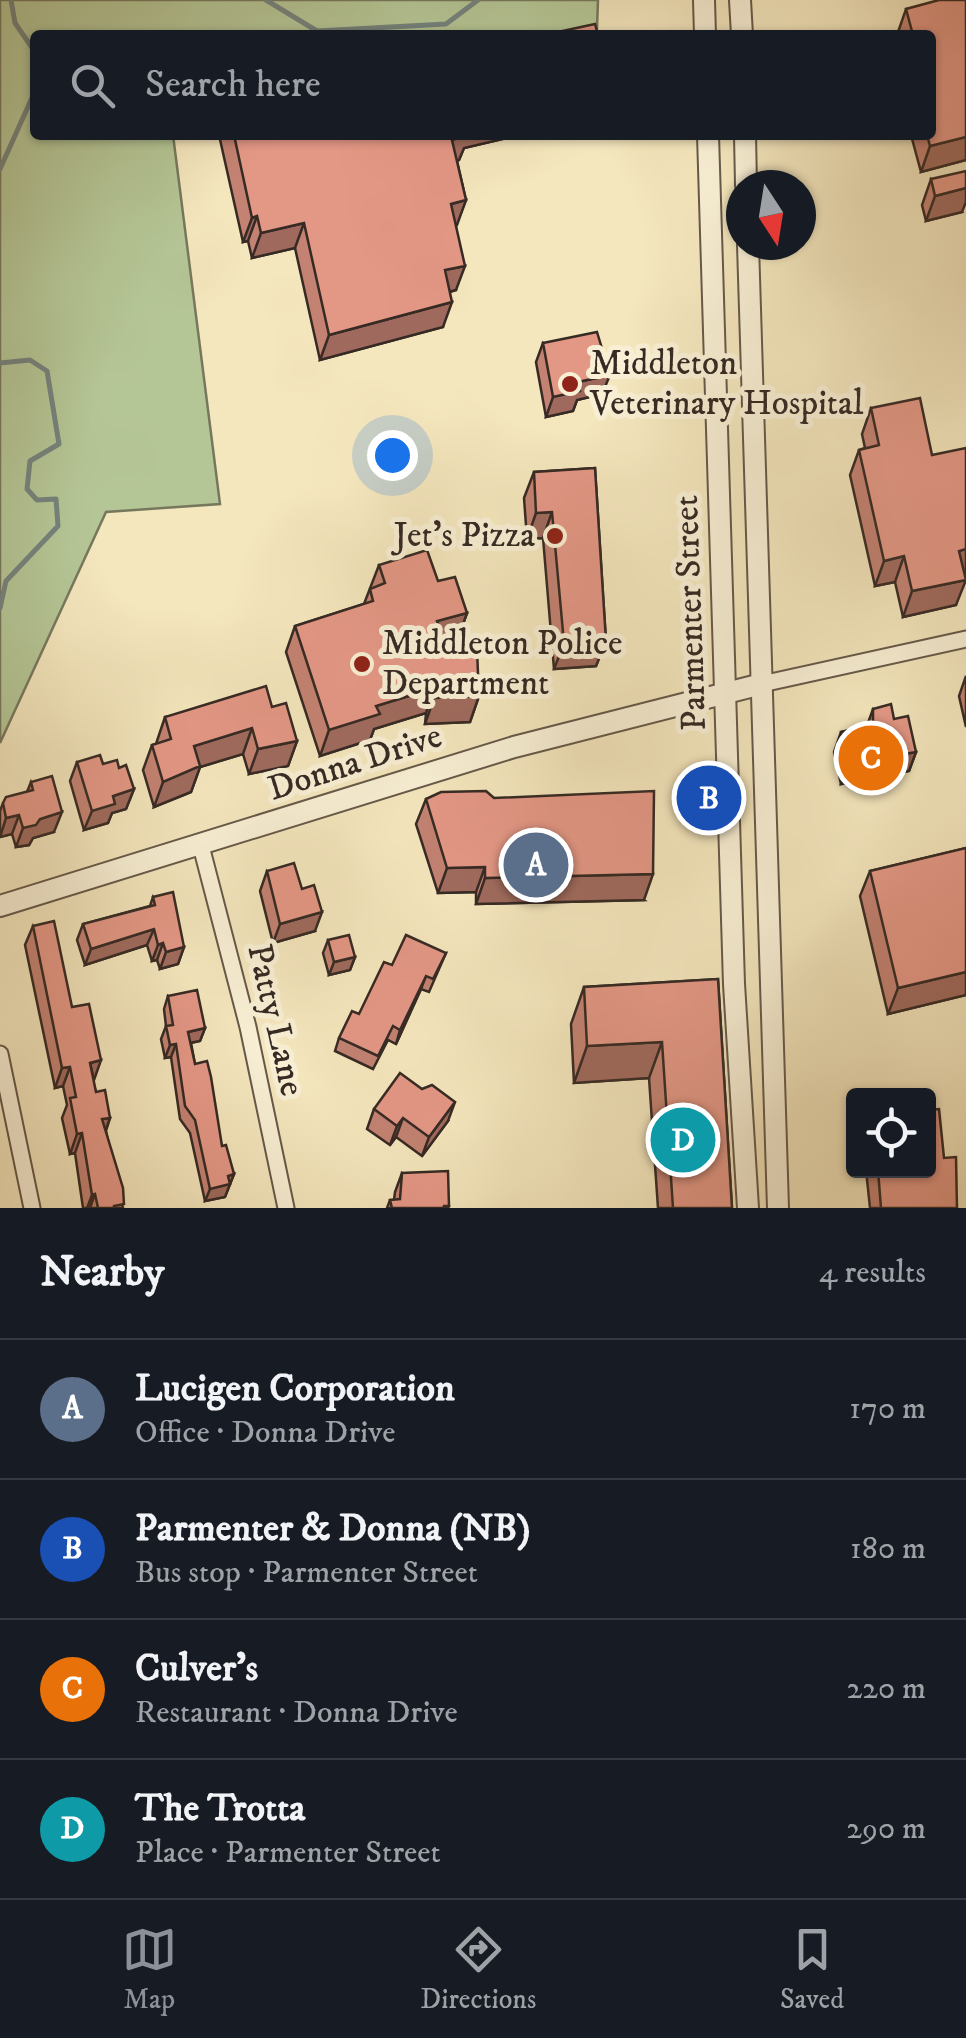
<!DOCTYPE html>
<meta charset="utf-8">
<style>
body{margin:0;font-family:"IM FELL DW Pica",serif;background:#242831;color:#f1f3f6}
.controls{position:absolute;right:30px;bottom:30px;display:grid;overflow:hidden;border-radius:10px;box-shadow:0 2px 8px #0004}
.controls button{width:90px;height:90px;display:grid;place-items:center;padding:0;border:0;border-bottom:2px solid #363941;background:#171b24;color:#f1f3f6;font:50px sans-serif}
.compass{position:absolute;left:726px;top:170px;width:90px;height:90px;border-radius:50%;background:#171b24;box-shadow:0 2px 8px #0004;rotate:168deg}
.you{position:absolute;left:392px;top:455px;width:35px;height:35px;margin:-25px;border:8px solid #fff;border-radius:50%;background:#1a73e8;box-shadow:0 0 0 15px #1a73e833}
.badge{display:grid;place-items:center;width:65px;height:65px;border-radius:50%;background:#8c9099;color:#fff;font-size:32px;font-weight:700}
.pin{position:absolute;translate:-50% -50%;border:5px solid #fff;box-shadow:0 2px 10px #0006}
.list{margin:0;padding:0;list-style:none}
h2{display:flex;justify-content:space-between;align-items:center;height:130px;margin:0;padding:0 40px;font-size:42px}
h2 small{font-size:32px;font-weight:400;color:#9ea1a6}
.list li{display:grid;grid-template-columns:65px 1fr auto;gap:30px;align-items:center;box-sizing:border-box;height:140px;padding:0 40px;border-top:2px solid #363941}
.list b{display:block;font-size:38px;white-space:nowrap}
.list p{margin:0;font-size:32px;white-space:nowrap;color:#9ea1a6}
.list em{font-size:32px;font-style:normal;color:#9ea1a6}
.icon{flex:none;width:55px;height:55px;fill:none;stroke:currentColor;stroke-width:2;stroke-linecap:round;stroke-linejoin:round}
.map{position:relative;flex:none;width:966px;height:1208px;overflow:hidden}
.search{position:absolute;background:#171b24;box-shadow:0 2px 8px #0004;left:30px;right:30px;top:30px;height:110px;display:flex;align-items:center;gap:25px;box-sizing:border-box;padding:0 35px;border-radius:10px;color:#9ea1a6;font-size:38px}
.sheet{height:690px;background:#171b24}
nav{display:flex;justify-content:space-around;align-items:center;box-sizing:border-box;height:140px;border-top:2px solid #363941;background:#171b24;font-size:28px;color:#9ea1a6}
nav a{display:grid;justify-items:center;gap:5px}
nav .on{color:#8c9099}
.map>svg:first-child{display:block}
.green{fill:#b5c696;stroke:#76785d;stroke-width:2.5}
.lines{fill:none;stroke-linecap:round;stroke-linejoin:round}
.stream{stroke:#74837d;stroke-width:5}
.minor-casing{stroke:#66594a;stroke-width:19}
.tertiary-casing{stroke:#66594a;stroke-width:24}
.minor{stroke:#f8efd4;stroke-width:15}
.tertiary{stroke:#f8efd4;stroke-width:20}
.wall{fill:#c38272;stroke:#362a24;stroke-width:2.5}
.shaded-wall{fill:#9f6a5d;stroke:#362a24;stroke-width:2.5}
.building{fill:#e39785;stroke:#362a24;stroke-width:2.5}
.poi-dot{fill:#8f2418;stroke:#f8efd4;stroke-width:4}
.labels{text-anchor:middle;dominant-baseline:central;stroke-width:10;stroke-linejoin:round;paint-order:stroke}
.poi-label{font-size:35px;fill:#362a24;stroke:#f8efd4;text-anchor:start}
.street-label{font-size:35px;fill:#362a24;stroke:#f8efd4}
</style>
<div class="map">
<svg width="966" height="1208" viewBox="0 0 966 1208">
<rect width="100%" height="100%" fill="#f4e6bd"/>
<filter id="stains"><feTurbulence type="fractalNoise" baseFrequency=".002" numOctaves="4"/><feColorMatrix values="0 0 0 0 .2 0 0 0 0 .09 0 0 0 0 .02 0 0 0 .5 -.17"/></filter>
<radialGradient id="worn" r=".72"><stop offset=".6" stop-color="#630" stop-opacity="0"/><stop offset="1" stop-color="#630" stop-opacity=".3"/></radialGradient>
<polygon class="green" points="0,0 598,0 597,29 559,35 35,35 35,135 173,135 220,504 106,512 0,743"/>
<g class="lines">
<g class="stream">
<polyline points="11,0 15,23 35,52"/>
<polyline points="266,0 317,31 446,24 478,0"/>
<polyline points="0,169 35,91"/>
<polyline points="0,363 30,360 47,371 59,444 30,461 27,489 37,500 56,499 58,526 6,581 0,608"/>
</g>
<g class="minor-casing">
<g id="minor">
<polyline points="762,684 966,639"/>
<polyline points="201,846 248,1027 286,1208"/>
<polyline points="0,1054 32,1208"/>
</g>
</g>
<g class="tertiary-casing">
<g id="tertiary">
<polyline points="704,0 705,35"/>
<polyline points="740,0 742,35"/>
<polyline points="708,135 734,984 748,1208"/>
<polyline points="745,135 746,185"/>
<polyline points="748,245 778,1208"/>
<polyline points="0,906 514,747 762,684"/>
</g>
</g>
<use href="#minor" class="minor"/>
<use href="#tertiary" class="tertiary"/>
</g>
<g class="wall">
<polygon points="966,0 966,160 921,172 911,135 931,135 931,35 897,35 906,9"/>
<polygon points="219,135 520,135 464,148 459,160 457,161 466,200 456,225 456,290 450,292 443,327 320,360 295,248 252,258 248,241 243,242"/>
<polygon points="931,179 962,212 926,221 922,205"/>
<polygon points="543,343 602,394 577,400 573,411 546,417 536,362"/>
<polygon points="871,408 932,455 964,573 956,605 903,617 895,582 875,586 850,475 859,450 865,448 862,434"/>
<polygon points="595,468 606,641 596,666 554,669 543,538 527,539 524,498 534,472"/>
<polygon points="379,565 438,581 467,613 458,638 445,642 448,651 479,696 470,722 425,724 426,713 374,729 370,740 320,756 286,652 295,626 364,604"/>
<polygon points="966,676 966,727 959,696"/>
<polygon points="272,707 297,741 288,766 249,774 243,754 200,767 191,792 154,807 143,770 152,745 156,744 165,717"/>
<polygon points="873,709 894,719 916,752 909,771 841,784 834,752 841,732 867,726"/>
<polygon points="77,762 119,768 134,789 126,809 112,813 108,823 84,830 70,781"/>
<polygon points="31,782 54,832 33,838 29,845 16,847 12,834 0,837 0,811 3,803 27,792"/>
<polygon points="494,798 644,900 476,904 476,892 438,893 416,824 426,799"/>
<polygon points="966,848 966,995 888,1014 860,896 870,871"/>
<polygon points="267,871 315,931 273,943 260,891"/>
<polygon points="153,897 184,947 178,964 160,969 157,960 152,961 147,945 85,965 77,940 83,924 150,906"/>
<polygon points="33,926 72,1007 96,1092 110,1118 106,1131 123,1208 83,1208 75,1153 70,1154 62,1118 67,1105 63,1086 55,1088 25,945"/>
<polygon points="328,940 355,957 350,970 329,975 323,953"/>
<polygon points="446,953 429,992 421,989 396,1044 388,1040 373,1069 335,1051 339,1038 359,1014 392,965"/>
<polygon points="718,979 732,1208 658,1208 649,1078 574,1083 571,1024 584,987"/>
<polygon points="168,996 205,1028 200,1041 191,1043 195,1064 222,1146 234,1174 225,1197 205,1201 190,1133 180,1119 171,1057 165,1058 161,1039 166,1026 164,1009"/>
<polygon points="374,1109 448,1121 422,1156 396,1137 390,1145 367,1129"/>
<polygon points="944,1158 957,1208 870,1208 866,1170 928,1170"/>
<polygon points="402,1173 449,1206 448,1208 387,1208 390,1200 394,1200 395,1192"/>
</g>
<g class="shaded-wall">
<polygon points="462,135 520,135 464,148 459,160 443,164 452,140"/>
<polygon points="966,137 966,160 921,172 930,146"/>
<polygon points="966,188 966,202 962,212 926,221 935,196"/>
<polygon points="466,200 457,225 442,228 451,204"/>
<polygon points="257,216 248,241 243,242 252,218"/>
<polygon points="304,223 295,248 252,258 261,233"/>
<polygon points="465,266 456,290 436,295 445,270"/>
<polygon points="452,302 443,327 320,360 329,335"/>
<polygon points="610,375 602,394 577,400 573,411 546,417 553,397 578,382"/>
<polygon points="552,512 543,538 527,539 536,513"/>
<polygon points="966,549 966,573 950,577 959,551"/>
<polygon points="904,556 895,582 875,586 884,561"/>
<polygon points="966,580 956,605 903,617 912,591"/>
<polygon points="467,613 458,638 428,647 437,621"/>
<polygon points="606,641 596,666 554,669 564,643"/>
<polygon points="435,688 426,713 374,729 370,740 320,756 329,730 376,706"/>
<polygon points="479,696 470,722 425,724 434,698"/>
<polygon points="252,728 243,754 200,767 191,792 154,807 163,782 194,746"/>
<polygon points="297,741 288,766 249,774 258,749"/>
<polygon points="916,752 909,771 841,784 849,764"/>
<polygon points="134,789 126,809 112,813 108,823 84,830 92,811 113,796"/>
<polygon points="62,812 54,832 33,838 29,845 16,847 23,828 40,819"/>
<polygon points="19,815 12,834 0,837 6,818"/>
<polygon points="485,867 476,892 438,893 447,868"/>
<polygon points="653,874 644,900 476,904 485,878"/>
<polygon points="322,912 315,931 273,943 280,924"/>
<polygon points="154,929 147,945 85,965 91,949"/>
<polygon points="163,943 157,960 152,961 158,945"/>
<polygon points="184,947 178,964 160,969 166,952"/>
<polygon points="355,957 350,970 329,975 334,962"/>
<polygon points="966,972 966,995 888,1014 898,988"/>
<polygon points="426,976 421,989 396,1044 400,1030"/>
<polygon points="205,1028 200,1041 184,1044 188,1032"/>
<polygon points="662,1042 649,1078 574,1083 587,1046"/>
<polygon points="176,1044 171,1057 165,1058 170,1045"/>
<polygon points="101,1060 94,1080 90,1063"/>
<polygon points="70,1067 63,1086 55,1088 62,1068"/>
<polygon points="455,1102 448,1121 422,1156 429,1137"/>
<polygon points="110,1118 103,1137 102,1119"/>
<polygon points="403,1118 396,1137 390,1145 397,1126"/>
<polygon points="82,1133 75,1153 70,1154 77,1134"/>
<polygon points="234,1174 225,1197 205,1201 210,1189 228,1176"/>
<polygon points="95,1194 90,1208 87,1208 92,1195"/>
</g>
<g class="building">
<polygon points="939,0 966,0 966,137 930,146 927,135 931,135 931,35 913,35 906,9"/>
<polygon points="595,24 598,35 544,35"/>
<polygon points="234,135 468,135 452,140 466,200 451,204 465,266 445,270 452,302 329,335 304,223 261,233 257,216 252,218"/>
<polygon points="966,171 966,188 935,196 931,179"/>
<polygon points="597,332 610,375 578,382 580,391 553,397 543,343"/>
<polygon points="920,398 932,455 966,448 966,549 959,551 966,580 912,591 904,556 884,561 859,450 879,445 871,408"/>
<polygon points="595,468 606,641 564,643 552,512 536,513 534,472"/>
<polygon points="427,550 438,581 455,577 467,613 437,621 448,651 477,650 479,696 434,698 435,688 376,706 380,714 329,730 295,626 373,601 370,589 385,583 379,565"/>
<polygon points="266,686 272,707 286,703 297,741 258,749 252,728 194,746 200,766 163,782 152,745 171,739 165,717"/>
<polygon points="891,704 894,719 908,716 916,752 849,764 841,732 873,725 873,709"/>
<polygon points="100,755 103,764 117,760 119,768 126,765 134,789 113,796 115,804 92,811 77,762"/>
<polygon points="52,776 62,812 40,819 36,825 23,828 19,815 6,818 3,803 6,797 33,790 31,782"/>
<polygon points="486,791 494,798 654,791 653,874 485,878 485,867 447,868 426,799 441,792"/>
<polygon points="966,848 966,972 898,988 870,871"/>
<polygon points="294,863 302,889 314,885 322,912 280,924 267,871"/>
<polygon points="173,892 184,947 166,952 163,943 158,945 154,929 91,949 83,924 155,905 153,897"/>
<polygon points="54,921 72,1007 89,1004 101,1060 90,1063 96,1092 105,1090 110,1118 102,1119 123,1188 124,1204 114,1206 114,1208 98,1208 95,1194 92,1195 82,1133 77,1134 70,1098 76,1097 70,1067 62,1068 33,926"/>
<polygon points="349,935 355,957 334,962 328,940"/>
<polygon points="406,935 446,953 433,979 426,976 400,1030 393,1026 378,1056 339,1038 352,1011 359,1014 384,962 392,965"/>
<polygon points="718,979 732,1208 673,1208 662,1042 587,1046 584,987"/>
<polygon points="197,990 205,1028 188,1032 195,1064 207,1061 211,1077 222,1146 226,1145 234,1174 228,1176 230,1184 210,1189 195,1120 185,1106 176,1044 170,1045 166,1026 173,1025 168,996"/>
<polygon points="400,1073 422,1089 432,1085 455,1102 429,1137 403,1118 397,1126 374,1109"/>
<polygon points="939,1109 944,1158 956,1157 957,1208 881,1208 878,1170 928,1170 928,1110"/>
<polygon points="448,1171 449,1206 444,1206 443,1208 392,1208 390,1200 400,1199 402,1173"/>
</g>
<g class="poi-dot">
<circle cx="570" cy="384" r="10"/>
<circle cx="555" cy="536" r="10"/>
<circle cx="362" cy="664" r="10"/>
</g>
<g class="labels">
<g class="poi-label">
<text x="590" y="364">Middleton<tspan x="590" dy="40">Veterinary Hospital</tspan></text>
<text x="535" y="536" text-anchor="end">Jet's Pizza</text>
<text x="382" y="644">Middleton Police<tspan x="382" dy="40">Department</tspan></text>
</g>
<g class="street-label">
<text transform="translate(691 613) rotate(-92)">Parmenter Street</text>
<text transform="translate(355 763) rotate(-18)">Donna Drive</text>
<text transform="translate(275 1020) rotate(77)">Patty Lane</text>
</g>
</g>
<rect width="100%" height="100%" filter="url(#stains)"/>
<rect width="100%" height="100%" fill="url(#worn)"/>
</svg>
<div class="controls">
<button><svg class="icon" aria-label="locate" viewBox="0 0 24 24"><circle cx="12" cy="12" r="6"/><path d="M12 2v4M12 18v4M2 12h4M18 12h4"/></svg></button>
</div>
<svg class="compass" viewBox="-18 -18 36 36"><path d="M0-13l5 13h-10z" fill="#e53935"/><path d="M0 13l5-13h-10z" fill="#9ea1a6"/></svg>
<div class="you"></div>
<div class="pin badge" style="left:536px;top:865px;background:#5c6f8a">A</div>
<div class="pin badge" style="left:709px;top:798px;background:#1a4fb4">B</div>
<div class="pin badge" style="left:871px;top:758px;background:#e8710a">C</div>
<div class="pin badge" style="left:683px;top:1140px;background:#0f9aa8">D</div>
<div class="search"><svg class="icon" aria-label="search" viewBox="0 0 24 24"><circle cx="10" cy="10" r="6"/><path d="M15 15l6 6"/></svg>Search here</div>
</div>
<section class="sheet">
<h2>Nearby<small>4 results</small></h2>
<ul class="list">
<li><span class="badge" style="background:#5c6f8a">A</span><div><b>Lucigen Corporation</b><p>Office · Donna Drive</p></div><em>170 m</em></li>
<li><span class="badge" style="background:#1a4fb4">B</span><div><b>Parmenter &amp; Donna (NB)</b><p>Bus stop · Parmenter Street</p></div><em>180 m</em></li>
<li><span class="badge" style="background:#e8710a">C</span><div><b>Culver's</b><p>Restaurant · Donna Drive</p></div><em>220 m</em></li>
<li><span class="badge" style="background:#0f9aa8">D</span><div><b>The Trotta</b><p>Place · Parmenter Street</p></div><em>290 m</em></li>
</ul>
</section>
<nav>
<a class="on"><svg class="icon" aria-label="map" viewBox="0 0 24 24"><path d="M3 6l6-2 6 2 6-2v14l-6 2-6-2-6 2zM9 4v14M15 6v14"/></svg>Map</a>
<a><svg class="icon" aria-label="directions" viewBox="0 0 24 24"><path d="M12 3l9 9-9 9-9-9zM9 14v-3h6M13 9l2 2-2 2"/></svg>Directions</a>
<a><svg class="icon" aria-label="saved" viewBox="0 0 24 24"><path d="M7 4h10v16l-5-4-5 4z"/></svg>Saved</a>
</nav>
